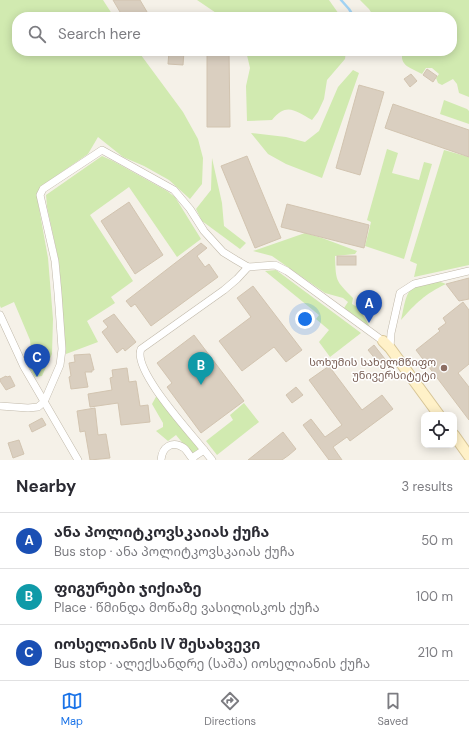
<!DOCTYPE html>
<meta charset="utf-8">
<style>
body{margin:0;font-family:"DM Sans","Noto Sans Georgian",sans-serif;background:#f2f2f3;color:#2b2b33}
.controls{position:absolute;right:12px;bottom:12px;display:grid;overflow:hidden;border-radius:8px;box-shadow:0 2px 10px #0003}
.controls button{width:36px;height:36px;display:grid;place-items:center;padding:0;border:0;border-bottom:1px solid #e1e1e2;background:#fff;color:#2b2b33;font:20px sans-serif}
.you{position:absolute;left:305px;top:319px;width:14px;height:14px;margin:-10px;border:3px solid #fff;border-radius:50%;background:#1a73e8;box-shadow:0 0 0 6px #1a73e833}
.badge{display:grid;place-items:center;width:26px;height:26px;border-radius:50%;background:#1a73e8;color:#fff;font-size:13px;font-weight:700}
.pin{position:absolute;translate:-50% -33px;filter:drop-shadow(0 1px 2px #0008)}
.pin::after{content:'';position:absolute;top:21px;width:14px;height:12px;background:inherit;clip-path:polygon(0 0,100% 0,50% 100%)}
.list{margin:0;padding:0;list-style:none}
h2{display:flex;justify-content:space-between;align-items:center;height:52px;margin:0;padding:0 16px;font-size:17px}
h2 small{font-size:13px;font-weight:400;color:#7c7c81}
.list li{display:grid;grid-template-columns:26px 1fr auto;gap:12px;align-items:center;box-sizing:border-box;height:56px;padding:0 16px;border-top:1px solid #e1e1e2}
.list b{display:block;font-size:15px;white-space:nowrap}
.list p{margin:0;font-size:13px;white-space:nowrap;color:#7c7c81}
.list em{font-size:13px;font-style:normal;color:#7c7c81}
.icon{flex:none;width:22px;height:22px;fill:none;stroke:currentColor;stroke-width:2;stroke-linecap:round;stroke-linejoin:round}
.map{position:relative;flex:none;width:469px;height:460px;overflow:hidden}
.search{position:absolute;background:#fff;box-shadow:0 2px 10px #0003;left:12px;right:12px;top:12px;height:44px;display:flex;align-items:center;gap:10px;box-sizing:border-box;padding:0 14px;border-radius:16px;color:#7c7c81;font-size:15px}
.sheet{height:220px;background:#fff}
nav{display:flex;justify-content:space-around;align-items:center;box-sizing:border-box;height:56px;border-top:1px solid #e1e1e2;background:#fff;font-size:11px;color:#7c7c81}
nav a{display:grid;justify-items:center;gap:2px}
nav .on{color:#1a73e8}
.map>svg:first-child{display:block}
.green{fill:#d1eab0}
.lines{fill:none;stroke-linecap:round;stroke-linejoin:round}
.stream{stroke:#a2d3f3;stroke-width:2.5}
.building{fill:#dacfc0;stroke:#d2c4b0}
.street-casing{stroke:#c1b9aa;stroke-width:8}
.secondary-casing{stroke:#d7c596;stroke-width:12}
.street{stroke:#fff;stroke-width:7}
.secondary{stroke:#fff1c8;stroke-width:10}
.education-dot{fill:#8d6e63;stroke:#fff;stroke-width:1.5}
.labels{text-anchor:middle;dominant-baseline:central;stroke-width:3;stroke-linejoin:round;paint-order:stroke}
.education-label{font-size:11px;fill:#785e54;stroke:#fff;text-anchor:end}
</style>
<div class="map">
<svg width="469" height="460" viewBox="0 0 469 460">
<rect width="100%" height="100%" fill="#f5f1e8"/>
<g class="green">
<polygon points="0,0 103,0 114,17 17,17 17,51 138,51 183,112 198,139 203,158 202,184 190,199 169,180 144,166 123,157 98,137 88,154 40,187 37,197 48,258 53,319 52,354 42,376 35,377 27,364 32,359 30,340 14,302 1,308 0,306"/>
<polygon points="197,0 329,0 341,17 222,17"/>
<path d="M360,0H469V97L459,93L457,84L453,79L442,85L438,83L436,78L439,74L432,68H426L422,74C412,68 398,66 403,51H452V17H374L369,9Z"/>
<path d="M246,51H346L345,59L327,80L324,99L318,112L312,120C295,111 287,102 272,120L247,121L246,86L250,68Z"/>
<polygon points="353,70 359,73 322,178 286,164 268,154 251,133 286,137 305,142 319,131 338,87"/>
<polygon points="444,100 467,109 469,111 469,124 440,114"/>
<polygon points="387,149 398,153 392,173 419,180 424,162 432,164 404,259 365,246 371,222 367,220"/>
<polygon points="444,150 469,157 469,265 414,277 417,264 410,261"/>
<polygon points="102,156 113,161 167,191 175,197 201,239 177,257 129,187 90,215 133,281 111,297 115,303 87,321 98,342 66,354 59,262 47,207 46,195"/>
<polygon points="212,158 222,203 224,226 246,243 240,249 202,221 196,209 211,190"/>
<path d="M305,233L322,238L357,251L355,254L335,256C336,281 335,280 353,298L352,304L359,308L370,327L344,308L348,302L343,298L325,293L272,256L253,251Z"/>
<polygon points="276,270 361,333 330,357 319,342 329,330 316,319 319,315 265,271"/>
<path d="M438,281L446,284C425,294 416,303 401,320C403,312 405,295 411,289C416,284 430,283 438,281Z"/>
<polygon points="157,395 199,449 195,453 190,452 176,435 168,441 156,431 163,427 163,423 152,404"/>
<polygon points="244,403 259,422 217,455 206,441 233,420 230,415"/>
</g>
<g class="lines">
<polyline class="stream" points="341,0 349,9 354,17"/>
</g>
<g class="building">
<polygon points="113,0 140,0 150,17 123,17"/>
<polygon points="169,51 184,51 183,65 168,64"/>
<polygon points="207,51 229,51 230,127 207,127"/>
<polygon points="427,69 437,76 433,82 423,75"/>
<polygon points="411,74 417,81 410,87 404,79"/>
<polygon points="359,85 384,92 360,175 336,168"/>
<polygon points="393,104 469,130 469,157 385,128"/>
<polygon points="247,156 281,238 255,248 221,166"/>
<polygon points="129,202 163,255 135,274 101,221"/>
<polygon points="287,204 369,225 364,248 281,227"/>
<polygon points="201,243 207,248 197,256 205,267 209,264 218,277 151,326 135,304 131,307 126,301"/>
<rect x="337" y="256" width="19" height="9"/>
<polygon points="469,278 469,299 459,301 446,284"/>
<polygon points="253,286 302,350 286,362 274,347 242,371 219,341 251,317 237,298"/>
<polygon points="463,302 469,310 469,364 458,373 469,387 469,420 416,350 440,331 438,329 446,323 443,318"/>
<polygon points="114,314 136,342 125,351 123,348 117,353 102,332 108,327 103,321"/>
<polygon points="194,335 244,401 201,433 167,387 172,383 157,363"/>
<polygon points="374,345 388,363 382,367 368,350"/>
<polygon points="90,354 94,370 92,370 92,372 85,372 88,387 71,389 69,377 71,376 69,363 75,362 74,355"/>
<polygon points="329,366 362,410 382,395 393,409 350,441 347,437 333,447 342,460 329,460 303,425 311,419 325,437 342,425 309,380"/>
<polygon points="127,368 129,382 136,381 140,406 148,405 150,422 121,425 118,403 90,407 88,394 112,390 110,378 113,377 112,370"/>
<polygon points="6,376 7,377 10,376 15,386 6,390 0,381 0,379"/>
<polygon points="296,387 303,395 292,403 286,395"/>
<polygon points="95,408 98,435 106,434 110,458 90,460 85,431 80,432 77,411"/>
<polygon points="42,418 46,425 32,432 29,425"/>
<polygon points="283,432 296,449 289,455 282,460 248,460"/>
<polygon points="19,440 24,454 13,458 8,443"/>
</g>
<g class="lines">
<g class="street-casing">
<g id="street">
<polyline points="0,315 24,367 78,460"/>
<polyline points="390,348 391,333 400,293 414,284 469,271"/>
<polyline points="0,406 28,408 38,407 44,402 60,365 62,349 58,293 55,261 40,195 43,189 102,150 174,190 190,209 204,231 223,252 236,260 248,267 275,265 287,271 383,341"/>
<polyline points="204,450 212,460"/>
<path d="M161,460C162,447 172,440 184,448C187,450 189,455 192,458"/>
<path d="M193,460L192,458L204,450C190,432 132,370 141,349L224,290L237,279L248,267"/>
</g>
</g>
<g class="secondary-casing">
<g id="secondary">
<polyline points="383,341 390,348 439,415"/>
<polyline points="454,435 469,456"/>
</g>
</g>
<use href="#street" class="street"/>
<use href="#secondary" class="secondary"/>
</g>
<circle class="education-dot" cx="444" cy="368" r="4"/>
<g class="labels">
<g class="education-label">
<text x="436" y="362">სოხუმის სახელმწიფო<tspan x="436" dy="13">უნივერსიტეტი</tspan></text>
</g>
</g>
</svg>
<div class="controls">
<button><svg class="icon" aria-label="locate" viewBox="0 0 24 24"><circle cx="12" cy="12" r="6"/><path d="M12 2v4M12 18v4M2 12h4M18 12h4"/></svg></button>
</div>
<div class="you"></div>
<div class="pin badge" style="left:369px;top:323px;background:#1a4fb4">A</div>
<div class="pin badge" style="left:201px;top:385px;background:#0f9aa8">B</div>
<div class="pin badge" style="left:37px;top:377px;background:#1a4fb4">C</div>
<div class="search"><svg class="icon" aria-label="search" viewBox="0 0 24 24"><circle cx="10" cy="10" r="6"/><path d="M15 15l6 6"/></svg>Search here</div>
</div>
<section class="sheet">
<h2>Nearby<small>3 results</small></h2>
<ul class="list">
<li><span class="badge" style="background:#1a4fb4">A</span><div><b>ანა პოლიტკოვსკაიას ქუჩა</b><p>Bus stop · ანა პოლიტკოვსკაიას ქუჩა</p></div><em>50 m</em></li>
<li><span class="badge" style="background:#0f9aa8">B</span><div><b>ფიგურები ჯიქიაზე</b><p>Place · წმინდა მოწამე ვასილისკოს ქუჩა</p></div><em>100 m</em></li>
<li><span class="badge" style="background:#1a4fb4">C</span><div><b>იოსელიანის IV შესახვევი</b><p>Bus stop · ალექსანდრე (საშა) იოსელიანის ქუჩა</p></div><em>210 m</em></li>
</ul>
</section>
<nav>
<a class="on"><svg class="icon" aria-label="map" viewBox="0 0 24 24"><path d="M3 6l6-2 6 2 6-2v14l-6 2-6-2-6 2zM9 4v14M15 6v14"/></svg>Map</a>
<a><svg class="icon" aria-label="directions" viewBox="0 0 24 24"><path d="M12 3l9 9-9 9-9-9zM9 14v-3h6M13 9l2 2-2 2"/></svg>Directions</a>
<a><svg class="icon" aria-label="saved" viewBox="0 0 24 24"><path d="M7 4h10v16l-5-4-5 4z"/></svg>Saved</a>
</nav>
